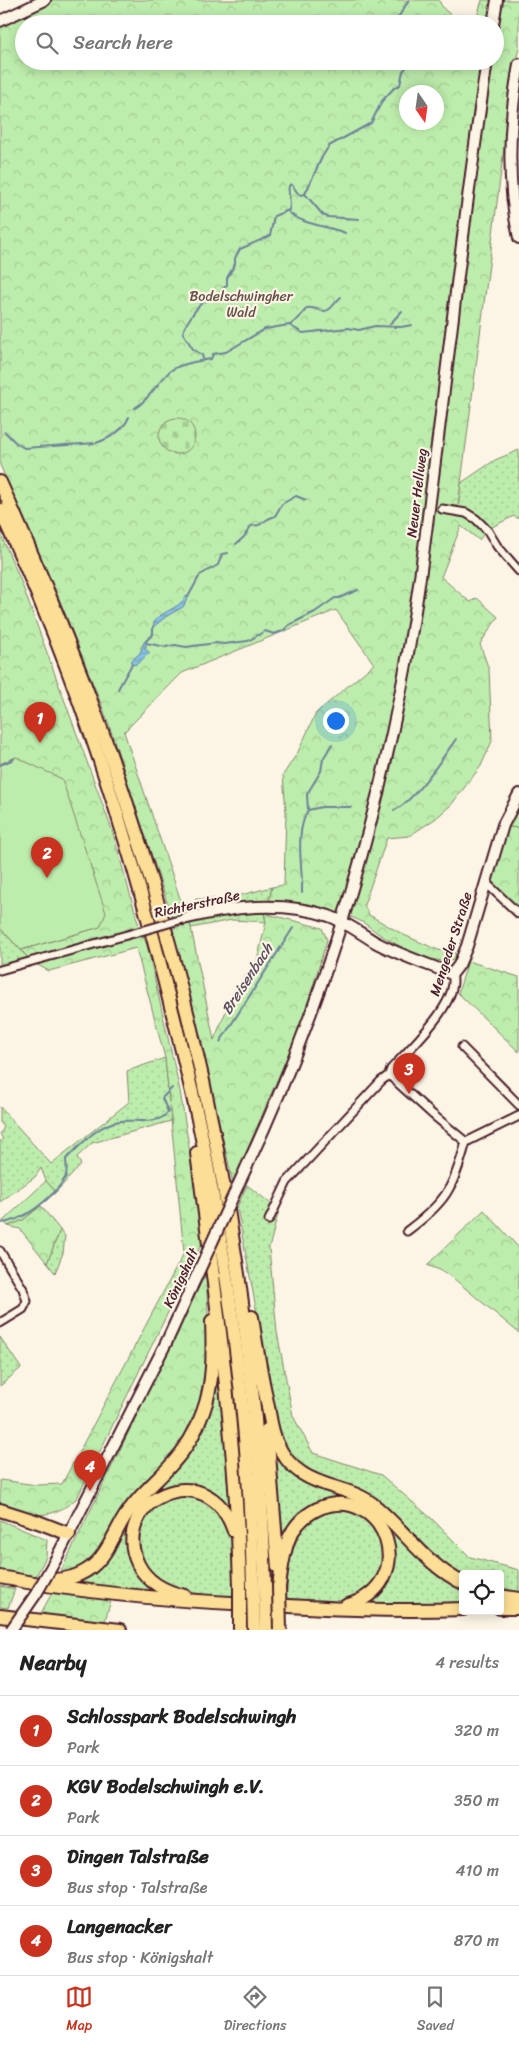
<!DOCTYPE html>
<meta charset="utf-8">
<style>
body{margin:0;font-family:Sriracha,sans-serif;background:#f2f2f2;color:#222}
.controls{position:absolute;right:15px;bottom:15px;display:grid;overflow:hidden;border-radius:5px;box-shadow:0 2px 12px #0003}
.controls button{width:45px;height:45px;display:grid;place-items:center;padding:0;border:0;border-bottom:1px solid #e0e0e0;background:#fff;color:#222;font:25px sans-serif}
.compass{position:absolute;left:399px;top:85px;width:45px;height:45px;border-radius:50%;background:#fff;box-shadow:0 2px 12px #0003;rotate:167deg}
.you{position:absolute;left:335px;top:720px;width:18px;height:18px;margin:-12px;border:4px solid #fff;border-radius:50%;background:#1a73e8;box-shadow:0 0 0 8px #1a73e833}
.badge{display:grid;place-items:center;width:32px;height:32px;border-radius:50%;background:#c8321e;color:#fff;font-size:16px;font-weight:700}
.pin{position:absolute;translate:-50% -41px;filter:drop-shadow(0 1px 2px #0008)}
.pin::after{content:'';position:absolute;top:26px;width:18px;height:15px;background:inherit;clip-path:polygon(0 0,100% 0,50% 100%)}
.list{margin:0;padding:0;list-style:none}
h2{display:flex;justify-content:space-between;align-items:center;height:65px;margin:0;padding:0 20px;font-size:21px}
h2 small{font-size:16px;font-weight:400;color:#767676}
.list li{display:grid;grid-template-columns:32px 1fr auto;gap:15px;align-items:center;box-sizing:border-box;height:70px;padding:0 20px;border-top:1px solid #e0e0e0}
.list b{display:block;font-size:19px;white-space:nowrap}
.list p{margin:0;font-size:16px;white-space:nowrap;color:#767676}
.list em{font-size:16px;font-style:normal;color:#767676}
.icon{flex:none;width:28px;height:28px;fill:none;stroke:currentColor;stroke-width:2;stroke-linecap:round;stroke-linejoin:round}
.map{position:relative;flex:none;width:519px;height:1630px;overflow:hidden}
.search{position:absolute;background:#fff;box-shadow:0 2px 12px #0003;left:15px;right:15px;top:15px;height:55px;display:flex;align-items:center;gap:12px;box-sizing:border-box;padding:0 18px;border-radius:28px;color:#767676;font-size:19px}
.sheet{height:345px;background:#fff}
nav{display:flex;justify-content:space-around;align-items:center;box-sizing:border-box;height:70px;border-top:1px solid #e0e0e0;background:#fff;font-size:14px;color:#767676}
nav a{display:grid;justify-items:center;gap:2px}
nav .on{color:#c8321e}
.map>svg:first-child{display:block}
.grass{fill:url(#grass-dots);stroke:#84866c}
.forest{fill:url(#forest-crowns);stroke:#84866c;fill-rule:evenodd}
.cemetery{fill:url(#cemetery-stones);stroke:#84866c}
.garden{fill:#bdedac;stroke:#84866c}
.water{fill:url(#water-rules);stroke:#6d819a}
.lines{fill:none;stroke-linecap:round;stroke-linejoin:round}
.stream{stroke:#6d819a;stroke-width:2}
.street-casing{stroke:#4a1f2b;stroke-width:11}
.secondary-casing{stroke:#4a1f2b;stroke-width:14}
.highway-casing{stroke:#4a1f2b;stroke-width:16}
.street{stroke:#fcf5e5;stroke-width:7}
.secondary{stroke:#fcf5e5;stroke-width:10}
.highway{stroke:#fcde96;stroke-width:12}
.street-bridge-casing{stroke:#4a1f2b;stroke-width:11;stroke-linecap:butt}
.secondary-bridge-casing{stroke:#4a1f2b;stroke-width:14;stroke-linecap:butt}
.highway-bridge-casing{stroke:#4a1f2b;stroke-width:16;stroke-linecap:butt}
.street-bridge{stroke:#fcf5e5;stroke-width:7}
.secondary-bridge{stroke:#fcf5e5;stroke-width:10}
.highway-bridge{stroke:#fcde96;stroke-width:12}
.labels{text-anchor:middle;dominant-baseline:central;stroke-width:4.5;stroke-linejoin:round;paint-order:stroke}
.park-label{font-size:14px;fill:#67524b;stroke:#fcf5e5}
.street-label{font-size:14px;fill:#4a1f2b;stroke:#fcf5e5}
.water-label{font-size:15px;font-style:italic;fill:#5b5062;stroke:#fcf5e5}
</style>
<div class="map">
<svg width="519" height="1630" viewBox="0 0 519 1630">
<defs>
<pattern id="grass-dots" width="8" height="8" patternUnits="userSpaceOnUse" patternTransform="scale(1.25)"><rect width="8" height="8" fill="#bdedac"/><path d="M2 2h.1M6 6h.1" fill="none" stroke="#a4cb94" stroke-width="1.8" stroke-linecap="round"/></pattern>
<pattern id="forest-crowns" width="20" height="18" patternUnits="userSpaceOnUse" patternTransform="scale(1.25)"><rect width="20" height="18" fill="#bdedac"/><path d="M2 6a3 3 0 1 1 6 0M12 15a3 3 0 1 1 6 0" fill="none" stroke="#a4cb94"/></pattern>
<pattern id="cemetery-stones" width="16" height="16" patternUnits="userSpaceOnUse" patternTransform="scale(1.25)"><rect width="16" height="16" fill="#bdedac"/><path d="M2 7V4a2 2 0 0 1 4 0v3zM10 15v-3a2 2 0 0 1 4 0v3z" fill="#a4cb94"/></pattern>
<pattern id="water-rules" width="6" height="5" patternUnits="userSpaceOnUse" patternTransform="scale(1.25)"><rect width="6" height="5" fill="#84c2e4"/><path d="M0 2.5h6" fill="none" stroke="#74a6c4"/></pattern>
</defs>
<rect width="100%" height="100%" fill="#fcf5e5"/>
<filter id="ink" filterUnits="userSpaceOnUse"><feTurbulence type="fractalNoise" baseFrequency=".02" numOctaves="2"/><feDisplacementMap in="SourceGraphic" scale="10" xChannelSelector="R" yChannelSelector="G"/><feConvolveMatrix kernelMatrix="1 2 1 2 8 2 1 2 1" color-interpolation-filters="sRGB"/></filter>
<g filter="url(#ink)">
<g class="grass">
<polygon points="519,450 519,519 514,516 488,529 458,509 461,483 495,460"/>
<polygon points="519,804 519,828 508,827"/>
<polygon points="272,887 269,901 227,904 195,910 195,899 226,899"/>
<polygon points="264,913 266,922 232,920 191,928 190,923 233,914"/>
<polygon points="0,928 32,962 0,970"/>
<polygon points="165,1058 171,1121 92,1143 77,1157 81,1165 56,1192 46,1181 41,1168 35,1177 0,1202 0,1141 3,1139 0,1134 4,1127 0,1122 0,1107 51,1164 129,1102 127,1071"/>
<polygon points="247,1185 279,1210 269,1248 277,1332 293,1416 313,1453 381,1475 431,1518 470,1557 519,1570 519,1593 500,1590 500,1574 463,1574 463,1606 286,1602 289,1560 298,1537 287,1533 281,1546 273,1442 282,1440 278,1426 237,1207"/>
<polygon points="60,1230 65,1236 63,1253 55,1273 47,1263"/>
<polygon points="216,1331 228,1467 235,1599 183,1591 166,1595 65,1583 85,1576 130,1514 204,1423"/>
<polygon points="0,1337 21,1368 0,1386"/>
<polygon points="0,1586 15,1589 8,1608 0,1607"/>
</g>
<g class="forest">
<path d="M45,0H439C443,13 457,19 468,24H24V61H495V24H475L482,0H519V47L514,70L457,514L469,518L486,531L479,540L461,526L441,577L470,602L477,598L498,617L480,644L489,670L492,741L481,766L451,805L435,819L409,836L387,838L364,905L369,915L404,935L438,950L455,953L457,957C440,970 399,946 382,936C374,931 366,923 356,919C329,908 299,906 269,901L272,887L284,885L286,812L283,775L298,752L316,713L374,664L336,610L182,673L124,732L185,913L172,917L107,719L58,596L0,465V21ZM406,92H436V122H406Z"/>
<path d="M0,533L20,579L112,830L139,926L147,945L180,1091L204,1239L77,1498C50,1522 32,1515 0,1508V1480L37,1485L62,1484L184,1253L165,1058L136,948L49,971L32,962L21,950L100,927L16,757L0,764Z"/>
<polygon points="508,827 519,828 519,909 488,880"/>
<polygon points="264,913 322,928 327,940 302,1022 233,1183 199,1034 171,929 190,923 214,1040 234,992 257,961 266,922"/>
<polygon points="468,961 519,977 519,1052 458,993"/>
<polygon points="41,1206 60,1230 47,1263 20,1229 8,1226 23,1220"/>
<polygon points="484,1210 519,1248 519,1333 447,1273 427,1265"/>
<path d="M206,1273C209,1330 214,1396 181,1446C163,1472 136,1492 118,1517C98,1546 99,1568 59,1575Z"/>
<polygon points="0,1520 47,1540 46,1557 36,1576 0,1571"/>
<polygon points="53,1591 111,1600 104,1624 40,1615"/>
</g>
<circle class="cemetery" cx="177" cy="436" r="18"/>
<g class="garden">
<polygon points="16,757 62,779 106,913 100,927 21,950 0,928 0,764"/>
<polygon points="46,1181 56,1192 23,1220 8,1226 3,1221"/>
</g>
<g class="water">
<path d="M189,596L183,607L167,616L153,627C154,612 178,611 185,597Z"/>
<path d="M147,639L145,649L150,653C144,656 139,666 131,665V661L140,653L144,642Z"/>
</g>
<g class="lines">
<g class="stream">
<polyline points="394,24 409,0"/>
<polyline points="305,194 323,215 328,217 359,219"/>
<path d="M288,211C296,223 331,227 345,233"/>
<polyline points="390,324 402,311"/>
<path d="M290,325L298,319L307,308C315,306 322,314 328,310C333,307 336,301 341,297"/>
<path d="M203,359L202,355L193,349L183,333C183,327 197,307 202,303C206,300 214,300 217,297C222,292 220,289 227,285V278L235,264V258L240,249L270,236L274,216L289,210C292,202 287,194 289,186L291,184C295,187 295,192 300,195L305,194L322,157L329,146L371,123L382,101L394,88L400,85L403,71L412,61"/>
<path d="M135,408C150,400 161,376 173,369C184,363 199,361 211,359L213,354L226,352L265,329L289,325L303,333L348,328L359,330L375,326L401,327L412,325"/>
<path d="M5,432L16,443L24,448L96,443C111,438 123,431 129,417"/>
<polyline points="236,544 244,537 251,526 259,525 268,519 275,516 282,504 296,496 306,500"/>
<polyline points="200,575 218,565 222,554 228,553"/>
<polyline points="188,597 199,577"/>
<polyline points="146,641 153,634 153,627"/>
<polyline points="146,643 166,647 175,645 186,647 216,643 224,644 248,641 265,631 274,634 283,631 289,625 315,612 335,598 339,598 358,590"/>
<polyline points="118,689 132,664"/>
<polyline points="0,765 14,759"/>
<polyline points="308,810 307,794 321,771 323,759 332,744"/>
<path d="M394,810C412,804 444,756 456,739"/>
<path d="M302,893C303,865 294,835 308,810L322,807H351"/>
<polyline points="220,1042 293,928"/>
<path d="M0,1223C23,1222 54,1197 65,1178C68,1172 66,1165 66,1159C82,1144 98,1124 120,1121C134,1119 159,1126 168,1112L162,1098L172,1088"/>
</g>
<g class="street-casing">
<g id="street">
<polyline points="442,509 466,513 476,519 488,531 497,546 519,571"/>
<polyline points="485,882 519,914"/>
<polyline points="0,970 134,933"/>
<polyline points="462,1047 519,1105"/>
<polyline points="389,1075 432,1114 466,1142 519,1116"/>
<path d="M269,1220L287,1182L381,1081L389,1075L391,1069C409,1049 461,1002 452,974"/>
<path d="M407,1231C446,1202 453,1189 466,1142"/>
<polyline points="0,1251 23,1289 27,1301 23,1309 0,1323"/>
</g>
</g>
<g class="secondary-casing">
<g id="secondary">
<polyline points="0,21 45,0"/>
<polyline points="493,24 497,0"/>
<path d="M519,64C509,121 506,181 519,238"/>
<path d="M183,919C231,907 280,900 329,916C346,922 360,933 375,942C399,955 427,964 452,974L459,965L467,946L503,825L519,794"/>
<path d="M246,1168C318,1016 368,855 401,690C417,612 426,532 436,453C453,322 467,191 487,61"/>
<polyline points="56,1559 167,1341 192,1286"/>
</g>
</g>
<g class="highway-casing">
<g id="highway">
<path d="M0,482C46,584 88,686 123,792C209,1048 257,1316 265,1586"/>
<path d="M0,510C71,660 123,819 164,979C179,1039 195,1098 206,1159C233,1299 250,1443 253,1586"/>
<path d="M197,1153C216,1296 236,1440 240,1585"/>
<path d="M252,1317C256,1345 261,1374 267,1402C270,1416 271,1430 277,1443C282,1455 292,1467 303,1474C326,1489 354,1488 375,1506C405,1531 427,1566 463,1583"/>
<polyline points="267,1430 278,1567"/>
<polyline points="0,1510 38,1522 69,1534"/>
<path d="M0,1577C82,1593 166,1600 250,1604C321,1608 392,1612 463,1609"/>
<path d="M46,1580C64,1581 83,1576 96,1563C110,1550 116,1528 128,1512C140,1494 158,1480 172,1464C186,1449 196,1432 203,1412C214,1383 213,1351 212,1321"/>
<path d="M279,1587C281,1570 283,1553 289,1538C296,1523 307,1513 322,1507C384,1485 423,1583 346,1606"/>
<path d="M185,1596C166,1592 147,1582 138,1564C108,1501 207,1452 234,1531"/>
<polyline points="500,1596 519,1599"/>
<polyline points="500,1608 519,1608"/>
<polyline points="0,1616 120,1630"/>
</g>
</g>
<use href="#street" class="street"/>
<use href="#secondary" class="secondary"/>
<use href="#highway" class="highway"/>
<g class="street-bridge-casing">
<polyline id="street-bridge" points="134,933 183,919"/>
</g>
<g class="secondary-bridge-casing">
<g id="secondary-bridge">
<polyline points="192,1286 246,1168"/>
<polyline points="11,1630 36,1594 56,1559"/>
</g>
</g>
<g class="highway-bridge-casing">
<g id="highway-bridge">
<polyline points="240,1585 240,1630"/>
<polyline points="253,1586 254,1630"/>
<polyline points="265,1586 266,1630"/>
<polyline points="279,1587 280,1630"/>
</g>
</g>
<use href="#street-bridge" class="street-bridge"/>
<use href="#secondary-bridge" class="secondary-bridge"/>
<use href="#highway-bridge" class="highway-bridge"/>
</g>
</g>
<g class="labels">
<g class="park-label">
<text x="241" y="296">Bodelschwingher<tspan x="241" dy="16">Wald</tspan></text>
</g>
<g class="street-label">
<text transform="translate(417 493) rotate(-83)">Neuer Hellweg</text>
<text transform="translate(197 904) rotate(-12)">Richterstraße</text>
<text transform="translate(451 944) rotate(-72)">Mengeder Straße</text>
<text transform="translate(181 1278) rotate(-65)">Königshalt</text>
</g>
<g class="water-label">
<text transform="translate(247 979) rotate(-57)">Breisenbach</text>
</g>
</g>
</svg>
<div class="controls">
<button><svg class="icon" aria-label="locate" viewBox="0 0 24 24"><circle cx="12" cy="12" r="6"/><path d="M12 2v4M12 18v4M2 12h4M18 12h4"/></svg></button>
</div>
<svg class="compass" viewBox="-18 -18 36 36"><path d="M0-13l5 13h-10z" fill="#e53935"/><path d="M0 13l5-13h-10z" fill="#767676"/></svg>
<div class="you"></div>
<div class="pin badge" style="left:40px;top:743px">1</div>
<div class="pin badge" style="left:47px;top:878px">2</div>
<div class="pin badge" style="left:409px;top:1094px">3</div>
<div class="pin badge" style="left:90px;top:1491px">4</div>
<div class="search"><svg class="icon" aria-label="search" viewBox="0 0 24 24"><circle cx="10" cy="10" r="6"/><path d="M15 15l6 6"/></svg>Search here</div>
</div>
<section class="sheet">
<h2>Nearby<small>4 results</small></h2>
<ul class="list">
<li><span class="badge">1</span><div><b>Schlosspark Bodelschwingh</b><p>Park</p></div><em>320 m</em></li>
<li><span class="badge">2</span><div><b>KGV Bodelschwingh e.V.</b><p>Park</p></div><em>350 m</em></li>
<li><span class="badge">3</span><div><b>Dingen Talstraße</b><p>Bus stop · Talstraße</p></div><em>410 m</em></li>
<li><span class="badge">4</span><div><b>Langenacker</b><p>Bus stop · Königshalt</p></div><em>870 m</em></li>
</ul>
</section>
<nav>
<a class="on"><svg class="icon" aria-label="map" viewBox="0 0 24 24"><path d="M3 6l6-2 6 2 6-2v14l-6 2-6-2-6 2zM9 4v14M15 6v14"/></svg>Map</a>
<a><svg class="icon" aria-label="directions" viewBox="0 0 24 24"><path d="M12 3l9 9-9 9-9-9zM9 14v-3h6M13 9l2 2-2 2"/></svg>Directions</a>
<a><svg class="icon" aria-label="saved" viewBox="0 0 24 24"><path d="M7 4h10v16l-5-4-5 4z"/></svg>Saved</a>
</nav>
